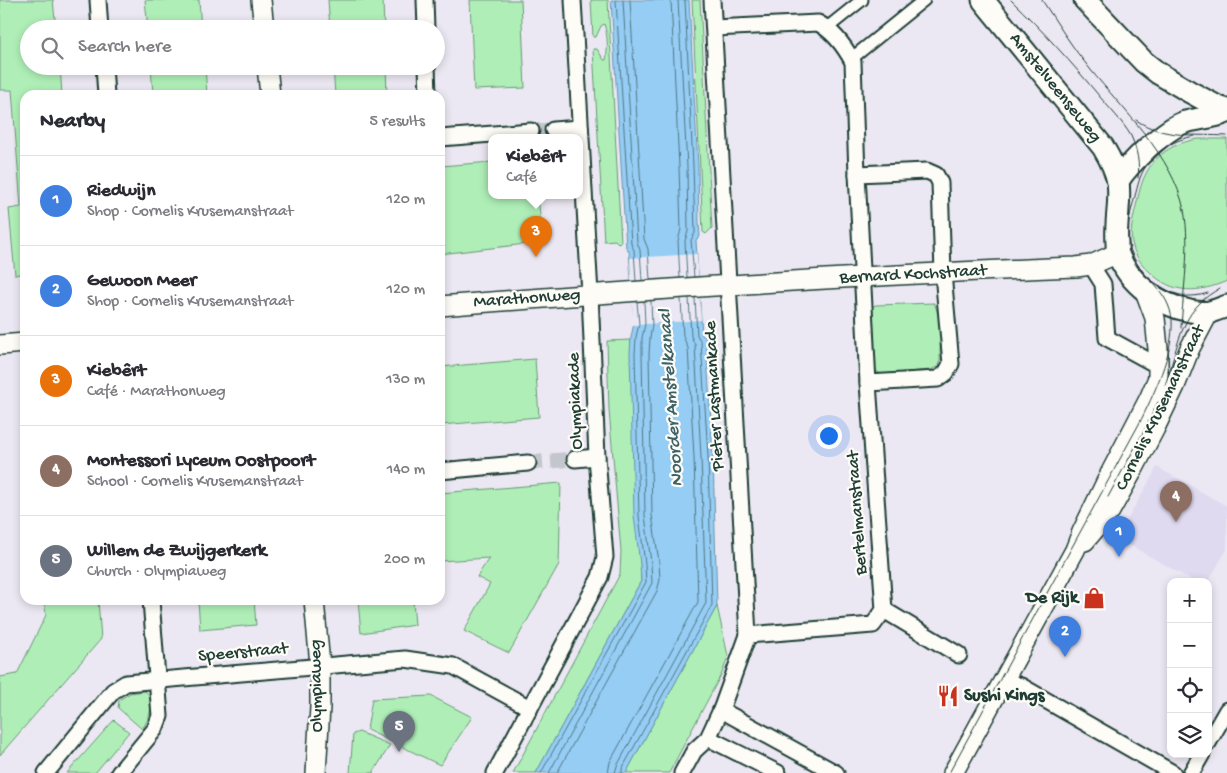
<!DOCTYPE html>
<meta charset="utf-8">
<style>
body{margin:0;font-family:"Gochi Hand",sans-serif;background:#f7f7f7;color:#2b2b33}
.controls{position:absolute;right:15px;bottom:15px;display:grid;overflow:hidden;border-radius:10px;box-shadow:0 2px 8px #0003}
.controls button{width:45px;height:45px;display:grid;place-items:center;padding:0;border:0;border-bottom:1px solid #e1e1e2;background:#fff;color:#2b2b33;font:25px sans-serif}
.you{position:absolute;left:828px;top:435px;width:18px;height:18px;margin:-12px;border:4px solid #fff;border-radius:50%;background:#1a73e8;box-shadow:0 0 0 8px #1a73e833}
.badge{display:grid;place-items:center;width:32px;height:32px;border-radius:50%;background:#2563eb;color:#fff;font-size:16px;font-weight:700}
.pin{position:absolute;translate:-50% -41px;filter:drop-shadow(0 1px 2px #0008)}
.pin::after{content:'';position:absolute;top:26px;width:18px;height:15px;background:inherit;clip-path:polygon(0 0,100% 0,50% 100%)}
.popup{position:absolute;left:488px;top:134px;width:95px;height:65px;box-sizing:border-box;display:grid;place-content:center;border-radius:10px;background:#fff;filter:drop-shadow(0 1px 4px #0005);font-size:16px;white-space:nowrap;color:#7c7c81}
.popup b{font-size:19px;color:#2b2b33}
.popup::after{content:'';position:absolute;left:50%;top:100%;margin-left:-10px;border:10px solid transparent;border-top-color:#fff}
.list{margin:0;padding:0;list-style:none}
h2{display:flex;justify-content:space-between;align-items:center;height:65px;margin:0;padding:0 20px;font-size:21px}
h2 small{font-size:16px;font-weight:400;color:#7c7c81}
.list li{display:grid;grid-template-columns:32px 1fr auto;gap:15px;align-items:center;box-sizing:border-box;height:90px;padding:0 20px;border-top:1px solid #e1e1e2}
.list b{display:block;font-size:19px;white-space:nowrap}
.list p{margin:0;font-size:16px;white-space:nowrap;color:#7c7c81}
.list em{font-size:16px;font-style:normal;color:#7c7c81}
.icon{flex:none;width:28px;height:28px;fill:none;stroke:currentColor;stroke-width:2;stroke-linecap:round;stroke-linejoin:round}
.map{position:relative;flex:none;width:1227px;height:773px;overflow:hidden}
.search{position:absolute;background:#fff;box-shadow:0 2px 8px #0003;left:20px;top:20px;width:425px;height:55px;display:flex;align-items:center;gap:12px;box-sizing:border-box;padding:0 18px;border-radius:28px;color:#7c7c81;font-size:19px}
.panel{position:absolute;background:#fff;box-shadow:0 2px 8px #0003;left:20px;top:90px;width:425px;height:515px;border-radius:15px}
.map>svg:first-child{display:block}
.built{fill:#e0daf0}
.green{fill:#afefb7;stroke:#679676}
.water{fill:#96cdf5;stroke:#6693a8}
.pier{fill:#ece8f3}
.lines{fill:none;stroke-linecap:round;stroke-linejoin:round}
.shore{stroke:#4f7781;stroke-width:1}
.minor-tunnel{stroke:#c3c6cd;stroke-width:15;stroke-dasharray:15 8;stroke-linecap:butt}
.pedestrian-casing{stroke:#1f3d34;stroke-width:15}
.minor-casing{stroke:#1f3d34;stroke-width:19}
.tertiary-casing{stroke:#1f3d34;stroke-width:22}
.secondary-casing{stroke:#1f3d34;stroke-width:25}
.pedestrian{stroke:#fdfcf7;stroke-width:11}
.minor{stroke:#fdfcf7;stroke-width:15}
.tertiary{stroke:#fdfcf7;stroke-width:19}
.secondary{stroke:#fdfcf7;stroke-width:21}
.tram{stroke:#1f3d34;stroke-width:1}
.labels{text-anchor:middle;dominant-baseline:central;stroke-width:4.5;stroke-linejoin:round;paint-order:stroke}
.street-label{font-size:18px;fill:#1f3d34;stroke:#fdfcf7}
.poi-label{font-size:18px;font-weight:bold;fill:#1f3d34;stroke:#fdfcf7;text-anchor:end}
.water-label{font-size:19px;font-style:italic;fill:#3d6164;stroke:#fdfcf7}
</style>
<div class="map">
<svg width="1227" height="773" viewBox="0 0 1227 773">
<rect width="100%" height="100%" fill="#ece8f3"/>
<filter id="ink" filterUnits="userSpaceOnUse"><feTurbulence type="fractalNoise" baseFrequency=".02" numOctaves="2"/><feDisplacementMap in="SourceGraphic" scale="10" xChannelSelector="R" yChannelSelector="G"/><feConvolveMatrix kernelMatrix="1 2 1 2 8 2 1 2 1" color-interpolation-filters="sRGB"/></filter>
<g filter="url(#ink)">
<polygon class="built" points="1157,467 1227,506 1227,549 1208,582 1195,582 1117,538"/>
<g class="green">
<polygon points="0,0 53,0 56,29 29,29 29,66 60,66 62,95 25,95 25,273 15,275 9,209 21,207 12,90 0,90"/>
<polygon points="145,0 199,0 201,29 148,29"/>
<polygon points="328,0 383,0 384,29 330,29"/>
<polygon points="470,0 521,0 525,88 474,90"/>
<path d="M591,0H608L621,242L619,244L615,240L604,241L593,49H597L604,60H606C608,48 608,36 604,24L601,26L596,37H593Z"/>
<polygon points="692,0 700,0 712,228 706,234 703,232"/>
<polygon points="151,66 205,66 207,95 153,95"/>
<polygon points="333,66 386,66 387,94 377,95 335,95"/>
<path d="M1198,139H1227V281C1199,293 1173,295 1150,272C1142,265 1136,257 1133,247C1129,233 1133,219 1136,206C1138,197 1140,188 1143,180C1153,155 1173,143 1198,139Z"/>
<polygon points="492,162 492,196 538,196 543,242 440,254 440,166"/>
<path d="M934,303C942,318 940,343 940,361L937,367L931,370L881,374L876,371L874,364L870,310L873,306L876,305Z"/>
<polygon points="631,340 631,354 641,581 536,773 513,773 620,574 621,551 609,410 607,341"/>
<polygon points="535,359 539,417 440,425 440,367"/>
<polygon points="561,483 559,564 509,653 464,631 490,584 477,577 489,558 440,561 440,493"/>
<polygon points="44,600 98,600 101,639 0,755 0,677 17,674 46,615"/>
<polygon points="198,600 254,600 256,625 200,630"/>
<polygon points="358,600 413,600 415,625 361,633"/>
<polygon points="717,606 728,656 723,671 669,773 626,773"/>
<path d="M145,691C157,699 149,720 142,729L118,708L119,700L130,693Z"/>
<polygon points="431,696 472,717 440,765 367,730 372,699"/>
<polygon points="114,720 129,732 95,773 67,773"/>
<polygon points="359,732 390,745 373,773 350,773 353,734"/>
</g>
<polygon class="water" points="611,0 689,0 698,166 699,223 700,236 696,240 702,335 706,338 713,456 717,606 626,773 536,773 641,581 640,564 634,516 630,353 631,337 634,323 629,251 626,248"/>
<polygon class="pier" points="697,254 701,320 633,325 630,258"/>
<g class="lines">
<g class="shore">
<polyline points="616,0 631,244 634,250 636,281"/>
<polyline points="623,0 637,242 640,250 642,280"/>
<polyline points="630,0 644,239 648,249 650,280"/>
<polyline points="671,0 679,167 681,229 678,241 680,278"/>
<polyline points="678,0 687,167 688,231 685,241 687,277"/>
<polyline points="685,0 693,166 695,233 691,240 694,277"/>
<polyline points="541,773 646,582 645,564 639,516 635,354 636,337 639,324 637,302"/>
<polyline points="549,773 652,583 651,563 645,515 642,354 642,338 645,324 644,301"/>
<polyline points="557,773 657,591 660,580 659,562 652,515 649,354 650,338 652,325 651,301"/>
<polyline points="608,773 610,762 698,602 694,457 688,348 683,336 681,299"/>
<polyline points="615,773 617,766 706,603 701,457 695,345 691,336 689,298"/>
<polyline points="622,773 622,769 712,605 708,456 701,342 697,335 695,298"/>
</g>
<g class="minor-tunnel">
<polyline points="531,131 553,130"/>
<polyline points="528,463 575,459"/>
</g>
<g class="pedestrian-casing">
<g id="pedestrian">
<polyline points="827,28 862,0"/>
<polyline points="851,59 924,0"/>
</g>
</g>
<g class="minor-casing">
<g id="minor">
<polyline points="98,0 100,29"/>
<polyline points="425,0 426,29"/>
<path d="M714,28L818,23C833,31 845,47 853,62L857,174"/>
<polyline points="104,66 106,95"/>
<polyline points="427,66 428,95"/>
<polyline points="553,130 580,128"/>
<polyline points="440,138 531,131"/>
<polygon points="927,171 936,175 940,183 943,273 951,364 946,373 938,379 868,383 857,174"/>
<polyline points="1091,265 1103,284 1107,338 1151,362 1159,362"/>
<polyline points="868,383 884,610"/>
<polyline points="575,459 597,457"/>
<polyline points="440,471 528,463"/>
<polyline points="884,610 959,655"/>
<polyline points="748,635 873,625 884,610"/>
<polyline points="1003,680 1021,686 1173,773"/>
<polyline points="721,710 836,773"/>
<polyline points="708,738 778,773"/>
<polyline points="1208,743 1227,710"/>
<polyline points="46,773 113,691 126,683 405,659 453,666 530,708"/>
<polyline points="119,773 155,729 160,716 151,600"/>
<polyline points="495,773 600,577 605,557 597,457 590,294 573,0"/>
<polyline points="682,773 694,751 708,738 721,710 748,635 712,0"/>
<polyline points="1191,773 1202,754"/>
</g>
</g>
<g class="tertiary-casing">
<g id="tertiary">
<polyline points="261,0 264,29"/>
<polyline points="267,66 270,95"/>
<path d="M440,306C652,289 864,275 1076,267L1091,265L1118,253"/>
<polyline points="0,345 25,343"/>
<polyline points="1085,541 1110,511 1133,470 1155,428 1175,386 1190,348 1209,312"/>
<polyline points="314,600 320,665 320,707 316,773"/>
<polyline points="953,773 1075,550 1082,532 1110,474 1149,399 1158,378 1158,349 1155,318 1145,291"/>
</g>
</g>
<g class="secondary-casing">
<g id="secondary">
<path d="M983,0L1103,147C1109,157 1116,170 1118,182C1121,201 1115,222 1117,243C1117,246 1117,251 1118,254C1129,284 1159,305 1190,311C1196,312 1203,313 1209,312C1215,311 1221,308 1227,306"/>
<polyline points="1085,0 1144,62 1158,73 1190,92 1218,107 1227,110"/>
<path d="M1118,181C1129,163 1165,129 1185,122C1199,118 1213,118 1227,112"/>
</g>
</g>
<use href="#pedestrian" class="pedestrian"/>
<use href="#minor" class="minor"/>
<use href="#tertiary" class="tertiary"/>
<use href="#secondary" class="secondary"/>
<g class="tram">
<path d="M1011,0C1043,31 1072,63 1100,97C1110,109 1123,122 1131,136C1137,149 1140,164 1138,178"/>
<path d="M1042,0C1057,23 1072,47 1090,69C1123,110 1173,156 1184,210C1191,248 1183,290 1181,328"/>
<path d="M1136,120C1164,139 1196,134 1227,136"/>
<path d="M1159,285C1175,296 1189,299 1208,293"/>
<path d="M1165,385C1175,359 1178,326 1198,305C1204,298 1212,293 1220,288"/>
<polyline points="1108,497 1145,429 1158,402"/>
<path d="M949,773L1139,424C1153,396 1174,352 1172,320C1169,290 1144,280 1133,256C1125,240 1128,224 1132,207C1135,197 1137,187 1140,178C1149,154 1171,140 1195,136"/>
</g>
</g>
</g>
<defs>
<g id="shop-bare" transform="scale(1.725)"><path d="M-5-2.5h2.3a2.7 3.5 0 0 1 5.4 0H5L5.5 6h-11ZM-1.5-2.5h3a1.5 2.3 0 0 0-3 0Z" fill="#c8321e" stroke="#fdfcf7" stroke-width="2.5" paint-order="stroke"/></g>
<g id="restaurant-bare" transform="scale(1.725)"><path d="M-5-6h1v4h1v-4h1v4h1v-4h1v5L-1.5 .5V6h-2V.5L-5-1ZM5-6V6H3V1.5H1.5Q1.5-4 5-6Z" fill="#c8321e" stroke="#fdfcf7" stroke-width="2.5" paint-order="stroke"/></g>
</defs>
<g fill-rule="evenodd">
<use href="#shop-bare" x="1094" y="598"/>
<use href="#restaurant-bare" x="948" y="696"/>
</g>
<g class="labels">
<g class="street-label">
<text transform="translate(1055 88) rotate(51)">Amstelveenseweg</text>
<text transform="translate(913 275) rotate(-3)">Bernard Kochstraat</text>
<text transform="translate(527 299) rotate(-4)">Marathonweg</text>
<text transform="translate(715 396) rotate(-93)">Pieter Lastmankade</text>
<text transform="translate(576 401) rotate(-92)">Olympiakade</text>
<text transform="translate(1161 408) rotate(-64)">Cornelis Krusemanstraat</text>
<text transform="translate(858 513) rotate(-94)">Bertelmanstraat</text>
<text transform="translate(243 653) rotate(-5)">Speerstraat</text>
<text transform="translate(317 686) rotate(-91)">Olympiaweg</text>
</g>
<g class="poi-label">
<text x="1078" y="598">De Rijk</text>
<text x="964" y="696" text-anchor="start">Sushi Kings</text>
</g>
<g class="water-label">
<text transform="translate(672 398) rotate(-94)">Noorder Amstelkanaal</text>
</g>
</g>
</svg>
<div class="controls">
<button>+</button>
<button>−</button>
<button><svg class="icon" aria-label="locate" viewBox="0 0 24 24"><circle cx="12" cy="12" r="6"/><path d="M12 2v4M12 18v4M2 12h4M18 12h4"/></svg></button>
<button><svg class="icon" aria-label="layers" viewBox="0 0 24 24"><path d="M12 4l9 5-9 5-9-5zM3 14l9 5 9-5"/></svg></button>
</div>
<div class="you"></div>
<div class="pin badge" style="left:1119px;top:557px;background:#3f7fe0">1</div>
<div class="pin badge" style="left:1065px;top:657px;background:#3f7fe0">2</div>
<div class="pin badge" style="left:536px;top:257px;background:#e8710a">3</div>
<div class="popup"><b>Kiebêrt</b>Café</div>
<div class="pin badge" style="left:1176px;top:522px;background:#8d6e63">4</div>
<div class="pin badge" style="left:399px;top:752px;background:#6b7280">5</div>
<div class="search"><svg class="icon" aria-label="search" viewBox="0 0 24 24"><circle cx="10" cy="10" r="6"/><path d="M15 15l6 6"/></svg>Search here</div>
<section class="panel">
<h2>Nearby<small>5 results</small></h2>
<ul class="list">
<li><span class="badge" style="background:#3f7fe0">1</span><div><b>Riedwijn</b><p>Shop · Cornelis Krusemanstraat</p></div><em>120 m</em></li>
<li><span class="badge" style="background:#3f7fe0">2</span><div><b>Gewoon Meer</b><p>Shop · Cornelis Krusemanstraat</p></div><em>120 m</em></li>
<li><span class="badge" style="background:#e8710a">3</span><div><b>Kiebêrt</b><p>Café · Marathonweg</p></div><em>130 m</em></li>
<li><span class="badge" style="background:#8d6e63">4</span><div><b>Montessori Lyceum Oostpoort</b><p>School · Cornelis Krusemanstraat</p></div><em>140 m</em></li>
<li><span class="badge" style="background:#6b7280">5</span><div><b>Willem de Zwijgerkerk</b><p>Church · Olympiaweg</p></div><em>200 m</em></li>
</ul>
</section>
</div>
